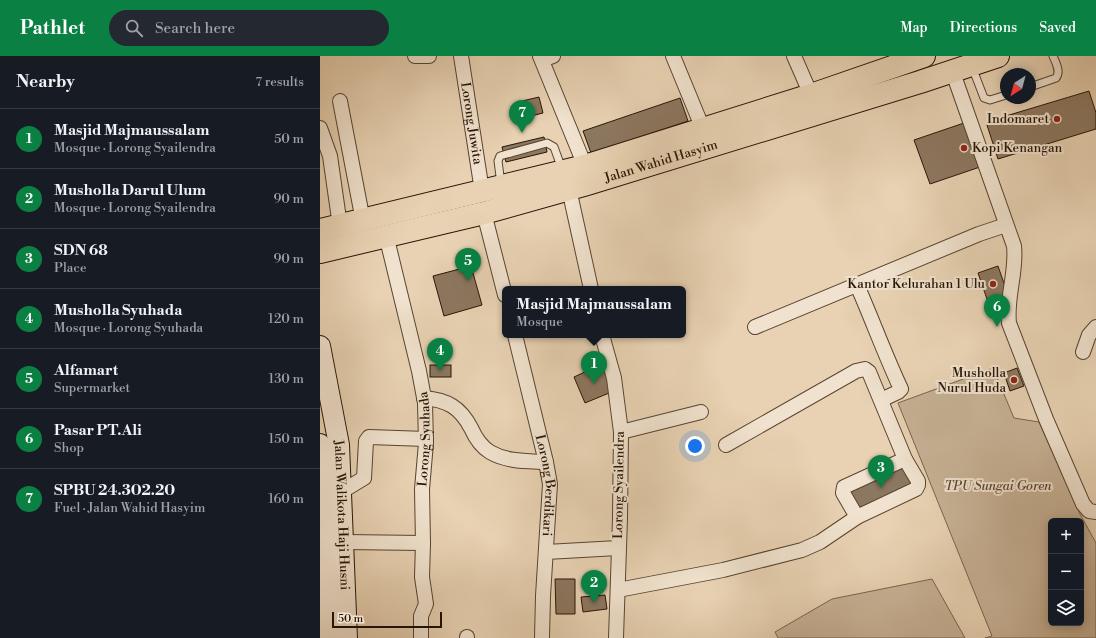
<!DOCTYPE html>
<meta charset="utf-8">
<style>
body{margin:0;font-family:"Libre Bodoni",serif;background:#242831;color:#f1f3f6}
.controls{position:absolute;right:12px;bottom:12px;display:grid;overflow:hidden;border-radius:6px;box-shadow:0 2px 10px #0003}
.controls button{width:36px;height:36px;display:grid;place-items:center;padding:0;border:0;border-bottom:1px solid #363941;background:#171b24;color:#f1f3f6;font:20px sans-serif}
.compass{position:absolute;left:680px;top:12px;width:36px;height:36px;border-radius:50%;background:#171b24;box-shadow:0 2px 10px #0003;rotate:216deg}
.scale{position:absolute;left:12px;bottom:10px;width:110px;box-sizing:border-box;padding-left:4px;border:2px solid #281506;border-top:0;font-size:11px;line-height:14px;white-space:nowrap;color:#281506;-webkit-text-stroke:3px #f0e2ce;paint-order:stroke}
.you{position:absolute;left:375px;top:390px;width:14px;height:14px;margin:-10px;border:3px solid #fff;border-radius:50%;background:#1a73e8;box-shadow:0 0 0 6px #1a73e833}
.badge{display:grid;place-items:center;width:26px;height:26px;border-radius:50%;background:#0b8043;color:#fff;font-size:13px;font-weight:700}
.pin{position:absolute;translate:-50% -33px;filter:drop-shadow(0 1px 2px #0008)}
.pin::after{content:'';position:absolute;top:21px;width:14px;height:12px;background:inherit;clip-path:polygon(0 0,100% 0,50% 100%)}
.popup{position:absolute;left:182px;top:230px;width:184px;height:52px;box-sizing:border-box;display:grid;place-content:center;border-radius:6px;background:#171b24;filter:drop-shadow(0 1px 3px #0005);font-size:13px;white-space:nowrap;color:#9ea1a6}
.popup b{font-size:15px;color:#f1f3f6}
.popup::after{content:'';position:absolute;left:50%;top:100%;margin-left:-8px;border:8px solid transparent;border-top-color:#171b24}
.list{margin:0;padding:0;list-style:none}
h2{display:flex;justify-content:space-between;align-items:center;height:52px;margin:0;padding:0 16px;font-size:17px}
h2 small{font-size:13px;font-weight:400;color:#9ea1a6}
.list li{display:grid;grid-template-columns:26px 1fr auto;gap:12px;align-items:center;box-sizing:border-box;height:60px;padding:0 16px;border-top:1px solid #363941}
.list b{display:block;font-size:15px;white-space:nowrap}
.list p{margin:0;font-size:13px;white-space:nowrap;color:#9ea1a6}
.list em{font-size:13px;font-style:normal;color:#9ea1a6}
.icon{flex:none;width:22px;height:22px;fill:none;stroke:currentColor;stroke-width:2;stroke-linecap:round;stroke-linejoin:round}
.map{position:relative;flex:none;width:776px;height:582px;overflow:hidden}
header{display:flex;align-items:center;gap:24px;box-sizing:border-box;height:56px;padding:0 20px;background:#0b8043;color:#fff}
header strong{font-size:19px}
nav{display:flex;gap:22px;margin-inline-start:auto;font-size:14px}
.search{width:280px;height:36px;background:#242831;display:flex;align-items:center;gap:10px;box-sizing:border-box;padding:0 14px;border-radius:22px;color:#9ea1a6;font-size:15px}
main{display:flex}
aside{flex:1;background:#171b24}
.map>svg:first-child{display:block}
.green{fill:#c7b296;stroke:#78644e;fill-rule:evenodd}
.building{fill:#8c7760;stroke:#281506}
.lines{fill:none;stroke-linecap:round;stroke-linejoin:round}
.lane-casing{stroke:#584431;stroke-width:9}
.street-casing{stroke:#584431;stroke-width:16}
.secondary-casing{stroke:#281506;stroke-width:22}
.highway-casing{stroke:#281506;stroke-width:24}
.lane{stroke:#f0e2ce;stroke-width:7}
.street{stroke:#f0e2ce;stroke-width:14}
.secondary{stroke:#f0e2ce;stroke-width:20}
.highway{stroke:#e8d2b3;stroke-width:22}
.poi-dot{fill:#8f2418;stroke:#f0e2ce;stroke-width:1.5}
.labels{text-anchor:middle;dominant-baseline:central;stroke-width:4;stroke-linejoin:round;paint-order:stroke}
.poi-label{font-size:13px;fill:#281506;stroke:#f0e2ce;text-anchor:end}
.street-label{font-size:13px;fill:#281506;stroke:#f0e2ce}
.park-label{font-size:13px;font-style:italic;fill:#584431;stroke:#f0e2ce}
</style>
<header>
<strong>Pathlet</strong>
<div class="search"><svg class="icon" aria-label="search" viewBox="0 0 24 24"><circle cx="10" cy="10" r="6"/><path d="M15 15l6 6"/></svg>Search here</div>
<nav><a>Map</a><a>Directions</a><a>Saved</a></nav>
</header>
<main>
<aside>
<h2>Nearby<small>7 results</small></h2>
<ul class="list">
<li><span class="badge">1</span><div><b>Masjid Majmaussalam</b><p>Mosque · Lorong Syailendra</p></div><em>50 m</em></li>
<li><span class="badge">2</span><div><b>Musholla Darul Ulum</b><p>Mosque · Lorong Syailendra</p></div><em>90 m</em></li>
<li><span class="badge">3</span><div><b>SDN 68</b><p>Place</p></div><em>90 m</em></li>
<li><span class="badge">4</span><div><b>Musholla Syuhada</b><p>Mosque · Lorong Syuhada</p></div><em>120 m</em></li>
<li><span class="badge">5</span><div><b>Alfamart</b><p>Supermarket</p></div><em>130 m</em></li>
<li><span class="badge">6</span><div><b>Pasar PT.Ali</b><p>Shop</p></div><em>150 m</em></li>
<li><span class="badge">7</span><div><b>SPBU 24.302.20</b><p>Fuel · Jalan Wahid Hasyim</p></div><em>160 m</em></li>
</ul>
</aside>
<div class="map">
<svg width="776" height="582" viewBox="0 0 776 582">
<rect width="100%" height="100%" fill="#e8d2b3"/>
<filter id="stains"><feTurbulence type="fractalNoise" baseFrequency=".005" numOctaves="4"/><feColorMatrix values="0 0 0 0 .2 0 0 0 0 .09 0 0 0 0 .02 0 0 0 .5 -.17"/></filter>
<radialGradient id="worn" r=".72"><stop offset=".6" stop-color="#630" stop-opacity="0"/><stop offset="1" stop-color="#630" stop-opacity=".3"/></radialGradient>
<g class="green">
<path d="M673,312L694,362L719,366L760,458L776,487V582H665L672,580L578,347ZM731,465H761V567H731Z"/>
<polygon points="612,523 645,582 458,582 455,576 512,543"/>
</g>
<g class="building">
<polygon points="769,35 776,57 776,73 678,103 666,66"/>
<polygon points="219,41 223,57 207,61 202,45"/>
<polygon points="360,42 368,65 271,97 263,75"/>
<polygon points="644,67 660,111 610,128 594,84"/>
<polygon points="224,81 227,96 186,106 182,91"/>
<polygon points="151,210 162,249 124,260 113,220"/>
<polygon points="678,210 688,239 668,246 658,217"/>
<polygon points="282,308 294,335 265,347 254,321"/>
<rect x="110" y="309" width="21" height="12"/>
<polygon points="697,312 704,330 690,335 684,317"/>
<polygon points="584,409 593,430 537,455 528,435"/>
<polygon points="235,523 255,523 255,558 236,558"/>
<polygon points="285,539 287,553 263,556 261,541"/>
</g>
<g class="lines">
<g class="lane-casing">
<g id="lane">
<polyline points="652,11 664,42 670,44 686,39"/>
<path d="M710,31L736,22C741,16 736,7 733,0"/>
<polyline points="181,128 178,105 180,100 227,87 234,91 242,113"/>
</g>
</g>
<g class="street-casing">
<g id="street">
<polyline points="95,0 109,0"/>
<path id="s1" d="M141,0L162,135"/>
<polyline points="220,0 265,110"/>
<polyline points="353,0 383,73"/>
<polyline points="474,0 491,39"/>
<polyline points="222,4 233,0"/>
<path d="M632,14L694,190C697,216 686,241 689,267L726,363L763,448L769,455L776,456"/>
<polyline points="20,45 43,165"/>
<polyline points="0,72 10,100 20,170"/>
<polyline points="249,133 271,233"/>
<polyline points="164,157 185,239"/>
<path d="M537,229C552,263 565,299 581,333L578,336L561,344"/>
<polyline points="435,271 659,178 686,169"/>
<path id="s2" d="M195,279L226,406L230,428L223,540L222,582"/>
<polyline points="282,279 294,322 301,376 300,462 296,582"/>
<polyline points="763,296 769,279 776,271"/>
<path d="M104,342C127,344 140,351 151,372C155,381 160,390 170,396C187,406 207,405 226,406"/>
<polyline points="301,376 381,356"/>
<polyline points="21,436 44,422 46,385 49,381 106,383"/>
<polyline points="537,461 523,437 524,431 585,403"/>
<path id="s3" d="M23,486L103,487L102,433L106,387L105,347L99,315L66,179"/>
<polyline points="226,496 298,492"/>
<polyline points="298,534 403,514 482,494 500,486 537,461 596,433 598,429 598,425 585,403 549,316 545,313 536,315 406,389"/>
<polyline points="101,582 101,560 106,548 102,521 103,487"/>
<polyline points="147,582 147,581"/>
</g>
</g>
<g class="secondary-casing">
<g id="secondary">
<path id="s4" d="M0,290L19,389L27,582"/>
<polyline points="0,388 2,398 8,582"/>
</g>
</g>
<g class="highway-casing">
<g id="highway">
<polyline points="0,174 265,110 491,39 604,0"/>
<path id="s5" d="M0,196L164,157L264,129L600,26L678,0"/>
</g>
</g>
<use href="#lane" class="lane"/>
<use href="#street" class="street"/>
<use href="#secondary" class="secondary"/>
<use href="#highway" class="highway"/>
</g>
<g class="poi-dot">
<circle cx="737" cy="63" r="4"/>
<circle cx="644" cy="92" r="4"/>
<circle cx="673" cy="228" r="4"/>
<circle cx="694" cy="324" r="4"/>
</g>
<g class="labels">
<g class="poi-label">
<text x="729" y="63">Indomaret</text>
<text x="652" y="92" text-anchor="start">Kopi Kenangan</text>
<text x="665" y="228">Kantor Kelurahan 1 Ulu</text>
<text x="686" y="317">Musholla<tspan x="686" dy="15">Nurul Huda</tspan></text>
</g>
<g class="street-label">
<text stroke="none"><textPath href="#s1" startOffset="68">Lorong Juwita</textPath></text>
<text stroke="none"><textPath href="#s5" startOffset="353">Jalan Wahid Hasyim</textPath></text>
<text stroke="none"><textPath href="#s3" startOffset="184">Lorong Syuhada</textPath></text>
<text stroke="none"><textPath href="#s2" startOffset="154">Lorong Berdikari</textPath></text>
<text transform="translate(299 429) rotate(-89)">Lorong Syailendra</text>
<text stroke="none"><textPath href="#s4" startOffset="171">Jalan Walikota Haji Husni</textPath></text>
</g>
<g class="park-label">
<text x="678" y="430">TPU Sungai Goren</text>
</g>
</g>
<rect width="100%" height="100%" filter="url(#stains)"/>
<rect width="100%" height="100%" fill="url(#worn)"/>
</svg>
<div class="controls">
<button>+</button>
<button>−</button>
<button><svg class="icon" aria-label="layers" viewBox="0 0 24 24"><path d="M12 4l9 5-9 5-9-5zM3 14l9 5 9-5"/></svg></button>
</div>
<svg class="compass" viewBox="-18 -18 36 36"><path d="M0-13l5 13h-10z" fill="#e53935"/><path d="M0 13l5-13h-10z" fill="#9ea1a6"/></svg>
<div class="scale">50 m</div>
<div class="you"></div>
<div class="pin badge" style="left:274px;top:328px">1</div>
<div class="popup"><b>Masjid Majmaussalam</b>Mosque</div>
<div class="pin badge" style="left:274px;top:547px">2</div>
<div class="pin badge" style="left:561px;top:432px">3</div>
<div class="pin badge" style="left:120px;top:315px">4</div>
<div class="pin badge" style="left:148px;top:225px">5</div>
<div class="pin badge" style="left:677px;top:271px">6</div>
<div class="pin badge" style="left:202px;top:77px">7</div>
</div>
</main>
